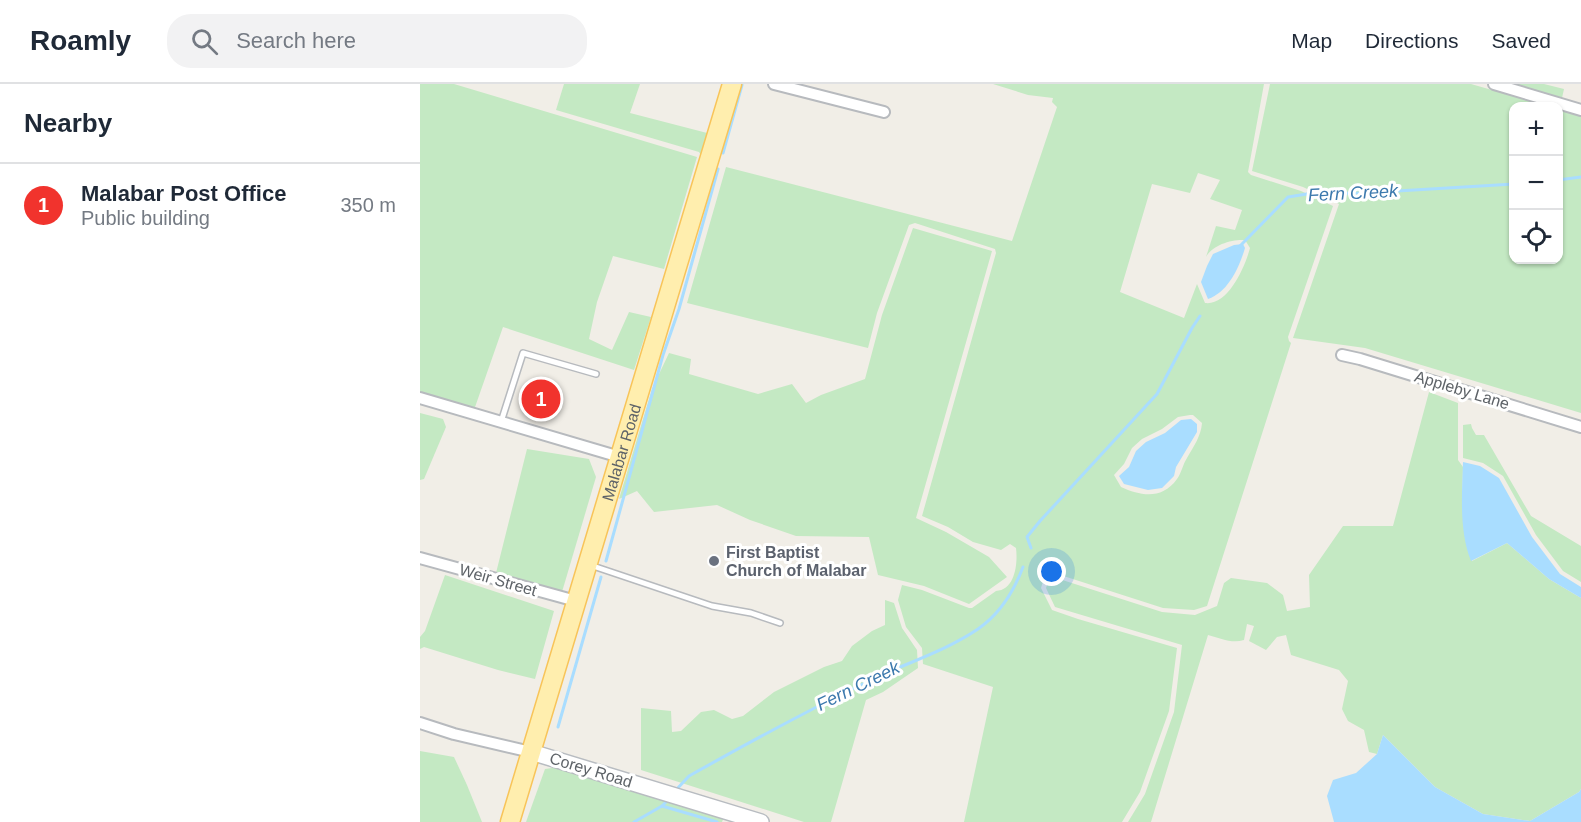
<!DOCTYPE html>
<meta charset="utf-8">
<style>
body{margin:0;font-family:Arial,sans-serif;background:#f2f2f3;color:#1f2937}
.controls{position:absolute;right:18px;top:18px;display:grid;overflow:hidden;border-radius:12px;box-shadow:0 2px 4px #0004}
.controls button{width:54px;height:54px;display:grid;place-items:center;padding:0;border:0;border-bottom:2px solid #e0e1e3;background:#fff;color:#1f2937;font:30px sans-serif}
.you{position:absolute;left:632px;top:488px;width:21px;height:21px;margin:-15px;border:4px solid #fff;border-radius:50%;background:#1a73e8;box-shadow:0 0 0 9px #1a73e833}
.badge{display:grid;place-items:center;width:39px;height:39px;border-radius:50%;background:#f1332d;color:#fff;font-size:20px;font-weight:700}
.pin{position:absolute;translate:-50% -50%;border:3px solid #fff;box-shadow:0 2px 6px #0006}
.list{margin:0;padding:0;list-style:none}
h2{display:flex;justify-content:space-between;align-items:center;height:78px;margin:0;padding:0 24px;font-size:26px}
h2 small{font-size:20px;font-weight:400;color:#747a83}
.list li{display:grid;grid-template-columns:39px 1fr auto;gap:18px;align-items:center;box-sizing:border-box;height:84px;padding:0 24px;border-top:2px solid #e0e1e3}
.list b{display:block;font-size:22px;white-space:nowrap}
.list p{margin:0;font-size:20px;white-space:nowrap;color:#747a83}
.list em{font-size:20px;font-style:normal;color:#747a83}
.icon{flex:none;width:33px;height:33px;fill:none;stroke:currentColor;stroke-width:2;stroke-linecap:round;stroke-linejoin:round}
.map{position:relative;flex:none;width:1161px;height:738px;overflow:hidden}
header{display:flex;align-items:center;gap:36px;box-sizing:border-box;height:84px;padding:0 30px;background:#fff;border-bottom:2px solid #e0e1e3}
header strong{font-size:28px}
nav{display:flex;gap:33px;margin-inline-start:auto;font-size:21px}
.search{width:420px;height:54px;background:#f2f2f3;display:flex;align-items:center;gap:15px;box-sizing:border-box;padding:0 21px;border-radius:24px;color:#747a83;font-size:22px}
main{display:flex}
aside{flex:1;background:#fff}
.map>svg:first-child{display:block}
.green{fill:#c4e9c3;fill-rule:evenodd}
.water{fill:#a9ddff}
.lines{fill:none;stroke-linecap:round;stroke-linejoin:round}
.stream{stroke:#a9ddff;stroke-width:3}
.lane-casing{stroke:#b7babe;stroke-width:8}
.street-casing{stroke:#b7babe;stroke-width:14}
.secondary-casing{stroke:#b8bcc1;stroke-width:18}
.primary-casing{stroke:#f8c459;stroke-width:21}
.lane{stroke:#fff;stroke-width:5}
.street{stroke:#fff;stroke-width:10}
.secondary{stroke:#fff;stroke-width:15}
.primary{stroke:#ffeeae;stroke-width:18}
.worship-dot{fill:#6b7280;stroke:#fff;stroke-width:2}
.labels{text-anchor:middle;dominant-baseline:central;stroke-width:6;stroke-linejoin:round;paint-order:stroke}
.street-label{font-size:16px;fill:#5e6368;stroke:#fff}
.worship-label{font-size:16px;font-weight:bold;fill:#5b616d;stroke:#fff;text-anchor:start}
.water-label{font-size:18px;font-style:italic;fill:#3c79ad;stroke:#fff}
</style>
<header>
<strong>Roamly</strong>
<div class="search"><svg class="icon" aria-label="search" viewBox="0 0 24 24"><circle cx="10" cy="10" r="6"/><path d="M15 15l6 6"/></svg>Search here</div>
<nav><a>Map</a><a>Directions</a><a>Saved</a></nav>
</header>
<main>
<aside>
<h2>Nearby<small></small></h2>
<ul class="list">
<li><span class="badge">1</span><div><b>Malabar Post Office</b><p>Public building</p></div><em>350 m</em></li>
</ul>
</aside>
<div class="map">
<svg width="1161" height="738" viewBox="0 0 1161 738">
<rect width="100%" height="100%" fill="#f1eee7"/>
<g class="green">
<polygon points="0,0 34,0 277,73 244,185 193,172 177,218 169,255 192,266 209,228 231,233 214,286 83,243 54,326 0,310"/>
<polygon points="144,0 220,0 210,29 291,50 282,73 279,68 136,26"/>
<path d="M573,0H844L828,88L831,91L881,107L913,122L868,253L869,257L871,259L787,522L774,526L743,524L631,488H628L625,491L621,504L632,526L658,535L757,564L749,627L720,708L702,738H544L573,603L503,580L502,564L486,543L478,516L482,501L502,506L549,524H552L576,507C595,506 598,480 596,464L590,460L581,466L553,458L528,443L502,432L576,169L575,165L495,139L489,141L457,229L448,264L267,219L306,83L592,157L637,23L632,18L633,14L608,11ZM778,89L800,96L790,115L822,126L815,146L796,142L786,173C792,161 812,155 825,156L830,164C825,183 808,222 785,219L777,200L764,234L700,208L732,100L770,109ZM770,331H773L782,339C781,352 774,362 767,374C763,380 761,390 757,395C742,416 721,412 701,403L694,391L704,380L712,364L722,355L742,345L758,333Z"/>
<polygon points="850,0 1051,0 1128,22 1094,22 1094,176 1138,176 1139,25 1161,32 1161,329 945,264 873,254 919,120 883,103 832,87"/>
<polygon points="1067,0 1124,0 1144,5 1142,14 1151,22 1161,27"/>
<polygon points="493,144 572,167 496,434 526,448 569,473 587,493 549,520 504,502 458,491 449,453 376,452 330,436 297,421 234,428 217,407 199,415 232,305 249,269 271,275 269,290 338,310 372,300 386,319 401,311 445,295 462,231"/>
<path d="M1009,308L1038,319V376L1043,383L1042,418L1052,477L1087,459L1129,495L1161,514V705L1159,708L1110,737L1063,730L1015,703L963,651L957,670L949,668L944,646L928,637L922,625L928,597L919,586L871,571L866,551L857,553L846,566L829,557L834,542L827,540L824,556C812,560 800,554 788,551L731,738H708L725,710L754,628L762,561L635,523L626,504L630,492L742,528L775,531L797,522L804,499L811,494L847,499L863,511L867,527L890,523L889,491L923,442H973Z"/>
<polygon points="0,329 23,335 26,343 4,395 0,396"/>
<polygon points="1051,340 1052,344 1056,351 1064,351 1111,432 1161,462 1161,498 1143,487 1116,451 1083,392 1063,379 1043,374 1043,341"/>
<polygon points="107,365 169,375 176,393 142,508 75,493"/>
<polygon points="25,491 134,527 115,595 78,586 4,563 0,565 0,553 5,547"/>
<polygon points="465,516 474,519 482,544 497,566 498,584 463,608 446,616 411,738 384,738 221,686 221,624 251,627 252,648 261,647 281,628 294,626 312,635 323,632 354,608 404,583 422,577 432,562 452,547 465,541"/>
<polygon points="0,667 34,673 47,701 62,738 0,738"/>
<polygon points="139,683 304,733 302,738 106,738 125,685"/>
</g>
<g class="water">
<path d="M823,160L825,164C819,184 808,208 788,215L781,198L787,182L793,170L814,161Z"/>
<polygon points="771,335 777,340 777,348 756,383 754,392 742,404 728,406 704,400 699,392 709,383 716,367 726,358 745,349 761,336"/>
<path d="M1043,378L1060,382L1079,394L1112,453L1140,490L1161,503V514L1129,495L1087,459L1051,477C1039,447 1042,411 1043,378Z"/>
<polygon points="963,651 1015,703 1063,730 1110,737 1159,708 1161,705 1161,738 914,738 907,712 913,696 936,689 957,670"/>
</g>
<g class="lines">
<g class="stream">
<polyline points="303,69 322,1"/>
<polyline points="1138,96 1161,93"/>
<polyline points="820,162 868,113 887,110 944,109 1094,100"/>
<polyline points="611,464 607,453 620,437 737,310 772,244 780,232"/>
<polyline points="186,477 243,271 259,225 298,85"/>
<polyline points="138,643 181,493"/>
<path d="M256,706L269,692C328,659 386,627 447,598C483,580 524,568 558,545C580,530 594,507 603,483"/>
<polyline points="242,722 297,738"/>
<polyline points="214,738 242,722 248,716"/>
</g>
<g class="lane-casing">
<g id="lane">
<polyline points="81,338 103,269 176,290"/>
<polyline points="170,481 292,522 331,529 360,539"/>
</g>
</g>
<g class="street-casing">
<g id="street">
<polyline points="354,0 464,28"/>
<polyline points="1074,0 1161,26"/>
<polyline points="922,271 940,275 1161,343"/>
<polyline points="0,314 200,373"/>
<polyline points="0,474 156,517"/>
<polyline points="0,639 34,650 111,668"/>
</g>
</g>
<g class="secondary-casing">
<polyline id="secondary" points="111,668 341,738"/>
</g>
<g class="primary-casing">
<g id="primary">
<path id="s1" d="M90,738L312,0"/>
</g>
</g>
<use href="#lane" class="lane"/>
<use href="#street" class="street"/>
<use href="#secondary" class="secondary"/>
<use href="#primary" class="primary"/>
</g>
<circle class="worship-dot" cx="294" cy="477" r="6"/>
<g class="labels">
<g class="street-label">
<text transform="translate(1042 306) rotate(17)">Appleby Lane</text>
<text stroke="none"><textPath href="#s1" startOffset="386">Malabar Road</textPath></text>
<text transform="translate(78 496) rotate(16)">Weir Street</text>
<text transform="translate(171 686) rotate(17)">Corey Road</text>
</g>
<g class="worship-label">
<text x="306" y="468">First Baptist<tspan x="306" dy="18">Church of Malabar</tspan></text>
</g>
<g class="water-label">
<text transform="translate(933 109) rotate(-3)">Fern Creek</text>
<text transform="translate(438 602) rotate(-26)">Fern Creek</text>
</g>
</g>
</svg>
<div class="controls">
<button>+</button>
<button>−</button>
<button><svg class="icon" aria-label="locate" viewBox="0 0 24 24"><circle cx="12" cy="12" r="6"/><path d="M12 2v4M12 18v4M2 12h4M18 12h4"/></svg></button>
</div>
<div class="you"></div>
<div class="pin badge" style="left:121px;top:315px">1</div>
</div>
</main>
